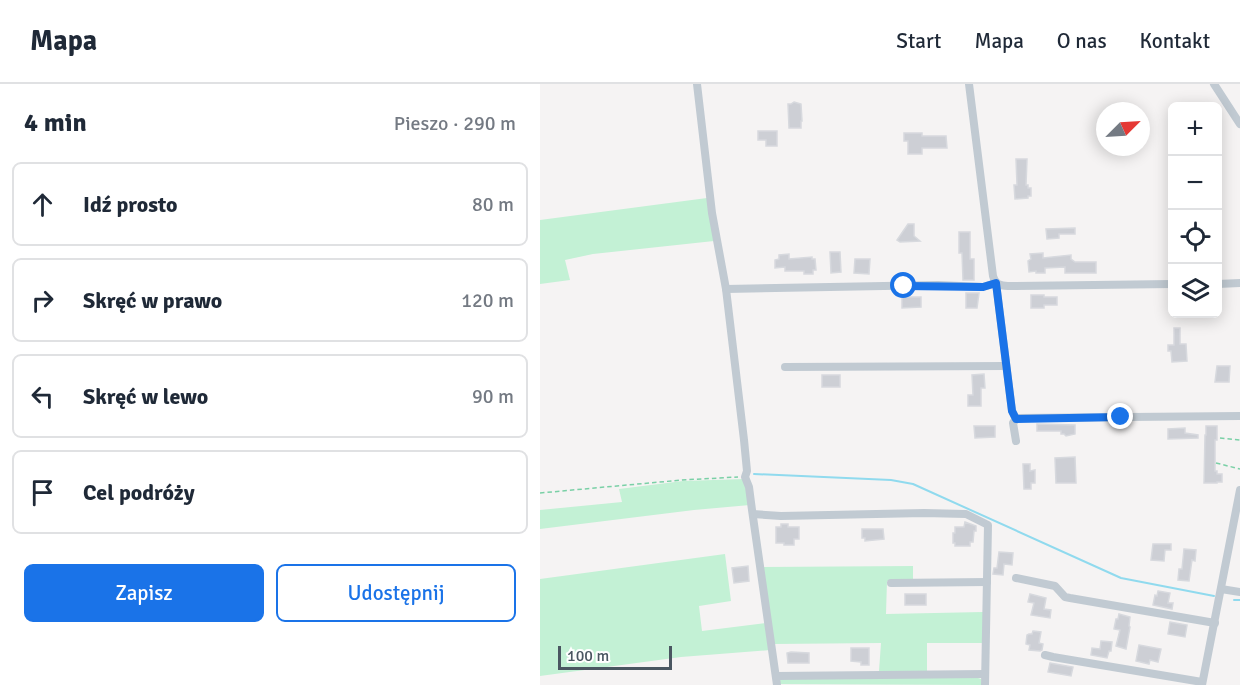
<!DOCTYPE html>
<html lang="pl">
<meta charset="utf-8">
<style>
body{margin:0;font-family:Signika,sans-serif;background:#f6f6f7;color:#1f2937}
.controls{position:absolute;right:18px;top:18px;display:grid;overflow:hidden;border-radius:9px;box-shadow:0 3px 15px #0003}
.controls button{width:54px;height:54px;display:grid;place-items:center;padding:0;border:0;border-bottom:2px solid #e0e1e3;background:#fff;color:#1f2937;font:30px sans-serif}
.compass{position:absolute;left:556px;top:18px;width:54px;height:54px;border-radius:50%;background:#fff;box-shadow:0 3px 15px #0003;rotate:66deg}
.scale{position:absolute;left:18px;bottom:15px;width:114px;box-sizing:border-box;padding-left:6px;border:3px solid #4a5661;border-top:0;font-size:16px;line-height:21px;white-space:nowrap;color:#4a5661;-webkit-text-stroke:4px #fff;paint-order:stroke}
.stop{position:absolute;width:18px;height:18px;margin:-14px;border:4px solid #1a73e8;border-radius:50%;background:#fff}
.stop.end{background:#1a73e8;border-color:#fff;box-shadow:0 2px 6px #0008}
.list{margin:0;padding:0;list-style:none}
h2{display:flex;justify-content:space-between;align-items:center;height:78px;margin:0;padding:0 24px;font-size:26px}
h2 small{font-size:20px;font-weight:400;color:#747a83}
.list li{display:grid;grid-template-columns:39px 1fr auto;gap:18px;align-items:center;box-sizing:border-box;height:84px;margin:0 12px 12px;padding:0 12px;border:2px solid #e0e1e3;border-radius:9px}
.list b{display:block;font-size:22px;white-space:nowrap}
.list em{font-size:20px;font-style:normal;color:#747a83}
.actions{display:flex;gap:12px;padding:18px 24px}
.actions a{flex:1;padding:14px 0;border:2px solid #1a73e8;border-radius:9px;text-align:center;font-size:21px;color:#1a73e8}
.actions .main{background:#1a73e8;color:#fff}
.icon{flex:none;width:33px;height:33px;fill:none;stroke:currentColor;stroke-width:2;stroke-linecap:round;stroke-linejoin:round}
.map{position:relative;flex:none;width:700px;height:601px;overflow:hidden}
header{display:flex;align-items:center;gap:36px;box-sizing:border-box;height:84px;padding:0 30px;background:#fff;border-bottom:2px solid #e0e1e3}
header strong{font-size:28px}
nav{display:flex;gap:33px;margin-inline-start:auto;font-size:21px}
main{display:flex}
aside{flex:1;background:#fff}
.map>svg:first-child{display:block}
.green{fill:#c3f1d5}
.lines{fill:none;stroke-linecap:round;stroke-linejoin:round}
.stream{stroke:#90daee;stroke-width:2}
.building{fill:#cdcfd5;stroke:#d7d9de;stroke-width:1.5}
.path{stroke:#7ad0a6;stroke-width:1.5;stroke-dasharray:4.5 3;stroke-linecap:butt}
.minor{stroke:#c1cad2;stroke-width:8}
.route{stroke:#1a73e8;stroke-width:8}
</style>
<header>
<strong>Mapa</strong>
<nav><a>Start</a><a>Mapa</a><a>O nas</a><a>Kontakt</a></nav>
</header>
<main>
<aside>
<h2>4 min<small>Pieszo · 290 m</small></h2>
<ul class="list">
<li><svg class="icon" aria-label="ahead" viewBox="0 0 24 24"><path d="M12 20V5M6 11l6-6 6 6"/></svg><div><b>Idź prosto</b></div><em>80 m</em></li>
<li><svg class="icon" aria-label="right" viewBox="0 0 24 24"><path d="M7 20v-9h11M14 6l5 5-5 5"/></svg><div><b>Skręć w prawo</b></div><em>120 m</em></li>
<li><svg class="icon" aria-label="left" viewBox="0 0 24 24"><path d="M17 20v-9H6M10 6l-5 5 5 5"/></svg><div><b>Skręć w lewo</b></div><em>90 m</em></li>
<li><svg class="icon" aria-label="arrive" viewBox="0 0 24 24"><path d="M6 21V4h12l-3 4 3 4H6"/></svg><div><b>Cel podróży</b></div></li>
</ul>
<div class="actions"><a class="main">Zapisz</a><a>Udostępnij</a></div>
</aside>
<div class="map">
<svg width="700" height="601" viewBox="0 0 700 601">
<rect width="100%" height="100%" fill="#f5f3f3"/>
<g class="green">
<polygon points="167,114 174,157 53,170 25,176 30,196 0,200 0,136"/>
<polygon points="204,395 210,421 154,426 0,445 0,426 82,418 79,405 143,397"/>
<polygon points="185,470 191,517 159,522 162,547 226,539 230,566 141,573 0,592 0,495"/>
<polygon points="373,482 373,497 347,497 346,530 443,528 443,559 387,559 387,588 339,587 341,559 234,560 223,483"/>
<polygon points="435,593 441,595 441,601 238,600 238,594"/>
</g>
<g class="lines">
<g class="stream">
<polyline points="214,390 351,396 373,400 581,494 674,512"/>
<polyline points="694,516 700,516"/>
</g>
</g>
<g class="building">
<polygon points="254,18 261,20 262,37 261,37 261,44 249,44 248,20 251,20"/>
<polygon points="218,47 237,47 237,62 226,62 226,56 218,56"/>
<polygon points="364,49 382,49 382,52 406,52 407,64 382,64 382,70 368,70 368,57 364,57"/>
<polygon points="476,75 487,75 486,101 488,101 488,104 491,104 491,112 488,112 488,114 475,115 474,101 477,101"/>
<polygon points="368,140 374,140 374,152 380,157 360,158 357,156"/>
<polygon points="535,144 535,150 519,150 519,154 507,155 506,145"/>
<polygon points="419,148 430,148 430,175 434,175 434,196 423,196 422,169 419,169"/>
<polygon points="290,168 300,168 301,188 291,189"/>
<polygon points="503,169 503,174 531,171 531,175 535,178 556,178 556,189 525,189 525,183 505,184 505,189 496,189 496,187 489,188 488,177 491,175 490,170"/>
<polygon points="249,170 249,175 272,173 272,175 275,175 276,186 273,186 273,190 264,190 264,187 245,187 245,183 235,184 235,176 239,175 239,171"/>
<polygon points="315,175 330,175 329,190 314,189"/>
<polygon points="426,209 439,209 437,224 426,224"/>
<polygon points="491,211 504,211 504,213 517,213 517,221 504,221 504,224 491,224"/>
<polygon points="362,213 381,213 381,223 362,224"/>
<polygon points="634,244 640,244 640,260 646,260 647,277 632,278 631,267 628,267 628,261 634,261"/>
<polygon points="677,282 690,282 689,298 675,298"/>
<polygon points="444,290 445,304 441,304 441,322 428,322 428,311 433,311 432,291"/>
<rect x="282" y="291" width="18" height="12"/>
<polygon points="497,340 535,341 535,350 526,352 524,350 521,350 521,347 497,347"/>
<polygon points="434,342 455,342 455,353 435,354"/>
<polygon points="666,342 677,342 677,356 675,356 675,387 677,387 677,390 682,390 682,398 677,398 677,399 664,399 665,351 666,351"/>
<polygon points="645,344 645,349 658,351 658,354 628,355 628,345"/>
<polygon points="535,373 536,399 516,399 515,374"/>
<polygon points="483,380 490,380 490,387 495,386 495,399 491,399 491,405 484,405"/>
<polygon points="425,438 436,442 436,447 434,447 433,458 430,458 430,462 415,462 415,459 413,459 413,449 415,449 415,443 424,443"/>
<polygon points="241,440 248,440 248,443 259,443 259,455 254,455 254,461 244,461 244,459 236,459 236,443 241,443"/>
<polygon points="322,445 343,445 344,455 325,457 325,454 322,454"/>
<polygon points="613,460 631,460 631,466 625,466 624,477 611,476"/>
<polygon points="644,465 656,466 655,477 652,476 649,497 638,496 639,485 642,485"/>
<polygon points="459,468 473,469 472,481 464,480 463,491 453,490 454,484 457,484"/>
<polygon points="208,482 209,497 194,499 192,484"/>
<polygon points="618,507 630,509 628,519 633,519 632,525 613,521 615,511 617,512"/>
<rect x="365" y="510" width="21" height="11"/>
<polygon points="490,510 506,514 504,525 511,526 510,534 491,531 494,519 488,518"/>
<polygon points="579,530 590,533 589,542 590,543 586,565 576,562 580,546 574,545 576,535 578,535"/>
<polygon points="630,538 647,541 645,553 628,550"/>
<polygon points="493,547 501,548 499,559 503,560 502,566 500,567 489,566 490,561 486,560 487,551 489,550 492,550"/>
<polygon points="561,557 572,558 571,567 569,567 567,574 551,571 552,564 560,565"/>
<polygon points="599,561 621,565 618,578 610,576 609,580 596,577"/>
<polygon points="311,564 329,564 329,581 321,581 321,578 311,577"/>
<polygon points="251,568 269,569 269,579 248,579 247,569"/>
<polygon points="510,579 533,583 531,592 508,588"/>
</g>
<g class="lines">
<g class="path">
<polyline points="680,354 700,356"/>
<polyline points="676,379 700,385"/>
<polyline points="0,409 142,396 198,393"/>
</g>
<g class="minor">
<polyline points="157,0 172,129 186,205 204,356 207,387 205,393 209,403 212,426 237,601"/>
<path d="M429,0L453,192C455,200 460,202 468,202L632,200"/>
<polyline points="674,0 700,40"/>
<polyline points="678,200 700,199"/>
<polyline points="186,205 398,201 443,203 456,199 472,327 476,335"/>
<polyline points="245,283 466,282"/>
<polyline points="476,357 473,339 476,335 478,334 700,332"/>
<polyline points="213,430 241,432 384,429 426,430 448,441 445,601"/>
<polyline points="476,494 515,502 525,513 530,514 675,539"/>
<polyline points="351,499 447,498"/>
<polyline points="681,505 700,508"/>
<polyline points="505,571 513,573 662,598"/>
<polyline points="236,592 445,590"/>
<polyline points="662,601 700,406"/>
</g>
</g>
<g class="lines">
<polyline class="route" points="364,202 443,203 456,199 472,327 476,335 581,333"/>
</g>
</svg>
<div class="controls">
<button>+</button>
<button>−</button>
<button><svg class="icon" aria-label="locate" viewBox="0 0 24 24"><circle cx="12" cy="12" r="6"/><path d="M12 2v4M12 18v4M2 12h4M18 12h4"/></svg></button>
<button><svg class="icon" aria-label="layers" viewBox="0 0 24 24"><path d="M12 4l9 5-9 5-9-5zM3 14l9 5 9-5"/></svg></button>
</div>
<svg class="compass" viewBox="-18 -18 36 36"><path d="M0-13l5 13h-10z" fill="#e53935"/><path d="M0 13l5-13h-10z" fill="#747a83"/></svg>
<div class="scale">100 m</div>
<div class="stop" style="left:364px;top:202px"></div>
<div class="stop end" style="left:581px;top:333px"></div>
</div>
</main>
